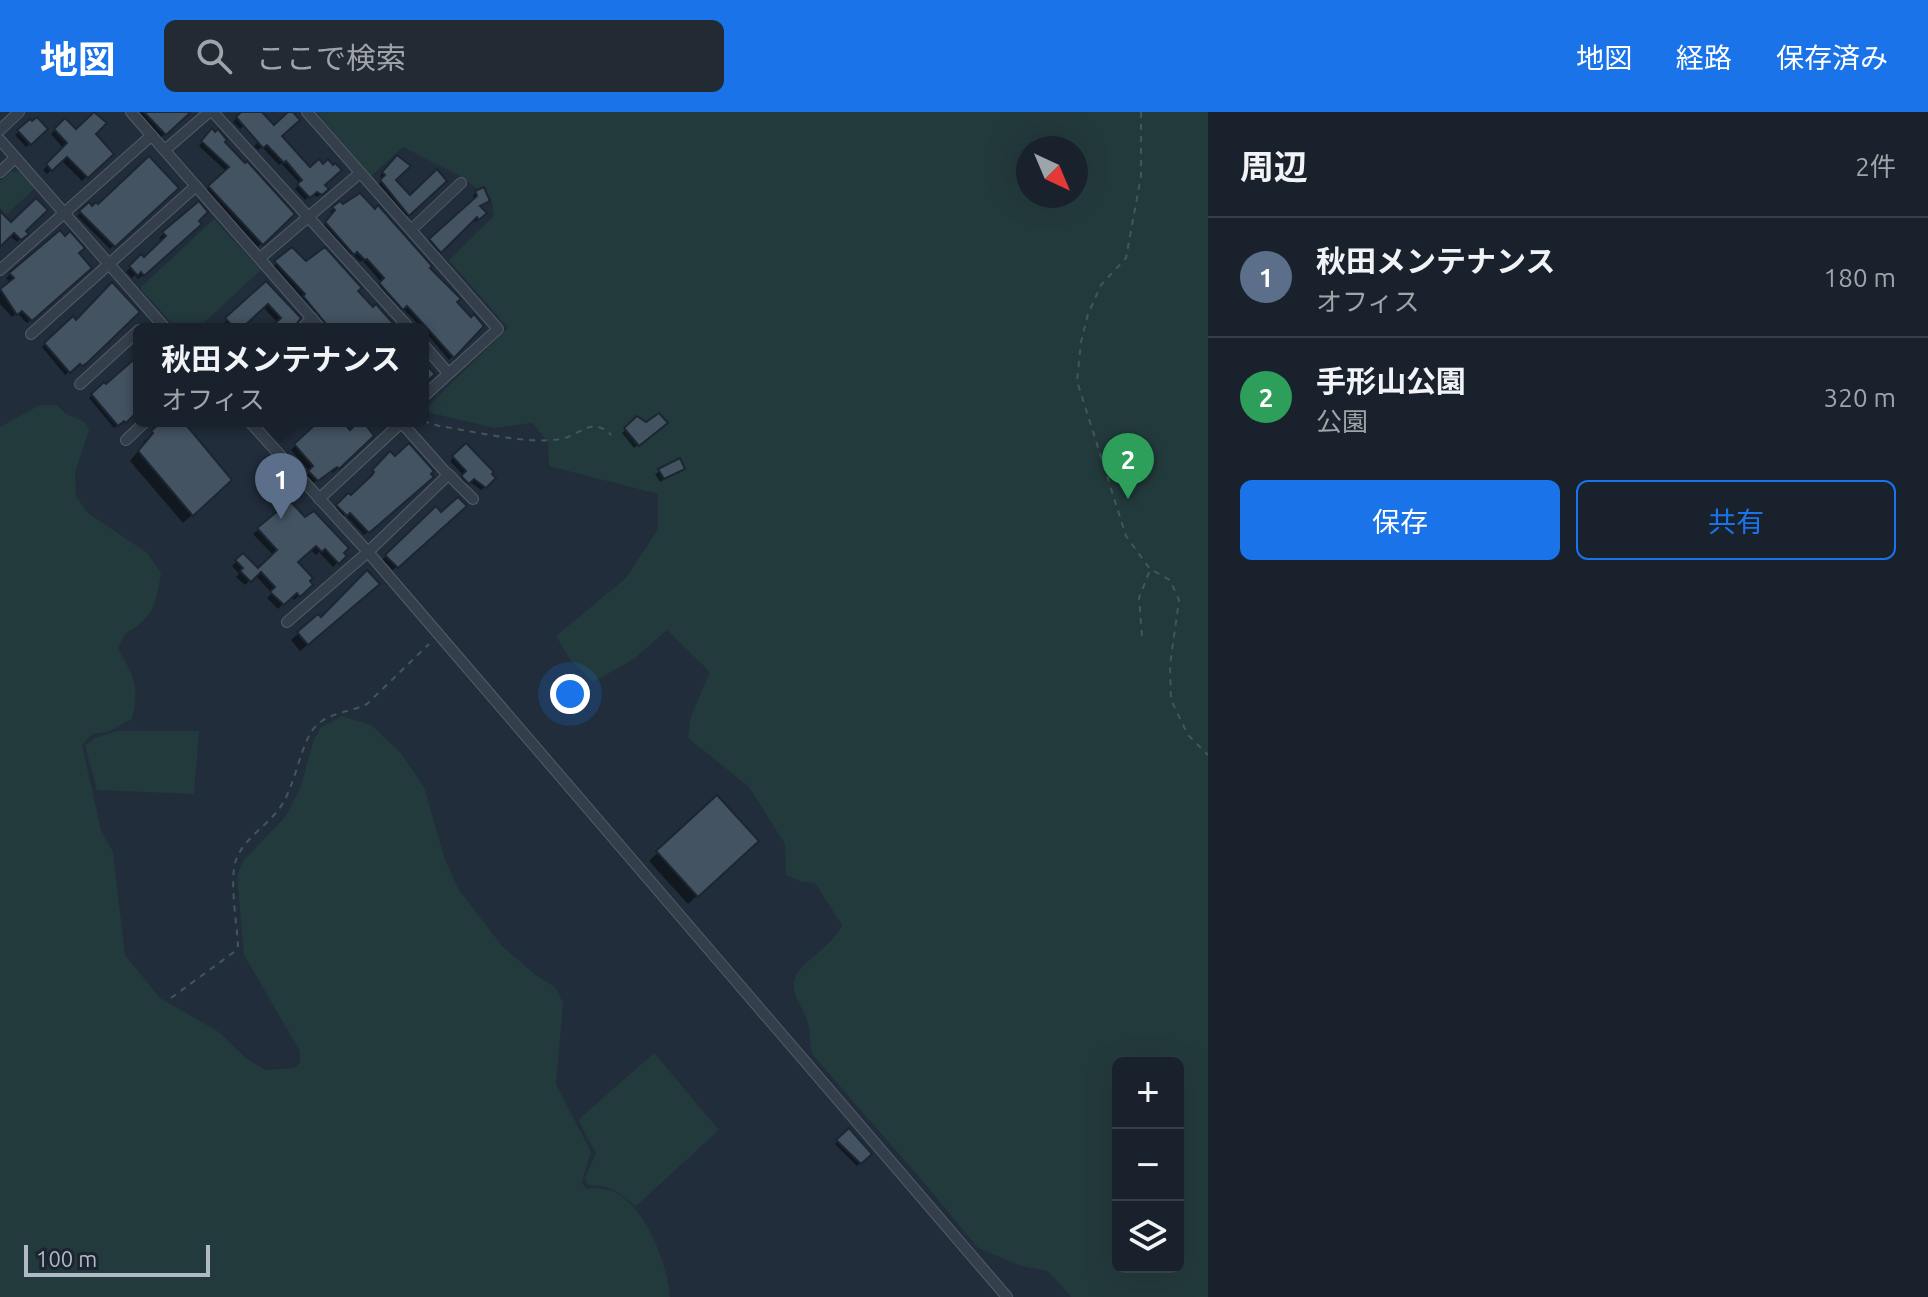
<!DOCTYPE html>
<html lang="ja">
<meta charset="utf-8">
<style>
body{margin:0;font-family:Ubuntu,"Noto Sans JP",sans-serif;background:#222a34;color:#f1f3f6}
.controls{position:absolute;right:24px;bottom:24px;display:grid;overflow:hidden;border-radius:12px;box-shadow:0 8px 32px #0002}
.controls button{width:72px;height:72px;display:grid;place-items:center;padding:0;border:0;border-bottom:2px solid #373f48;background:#19222c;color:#f1f3f6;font:40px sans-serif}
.compass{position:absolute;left:1016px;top:24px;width:72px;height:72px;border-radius:50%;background:#19222c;box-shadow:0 8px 32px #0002;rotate:136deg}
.scale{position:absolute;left:24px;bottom:20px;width:186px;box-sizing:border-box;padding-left:8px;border:4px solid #b0bac7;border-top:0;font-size:22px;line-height:28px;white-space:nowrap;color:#b0bac7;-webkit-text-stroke:6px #1b2430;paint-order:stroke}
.you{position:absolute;left:570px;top:582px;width:28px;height:28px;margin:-20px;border:6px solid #fff;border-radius:50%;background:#1a73e8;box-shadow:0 0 0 12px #1a73e833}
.badge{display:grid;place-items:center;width:52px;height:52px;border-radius:50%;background:#1a73e8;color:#fff;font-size:26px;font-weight:700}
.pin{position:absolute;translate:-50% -66px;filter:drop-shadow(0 2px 4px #0008)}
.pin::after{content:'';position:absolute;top:42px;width:28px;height:24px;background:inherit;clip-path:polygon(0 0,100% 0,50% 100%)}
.popup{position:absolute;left:133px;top:211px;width:296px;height:104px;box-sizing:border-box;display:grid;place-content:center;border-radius:12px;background:#19222c;filter:drop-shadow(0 2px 6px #0005);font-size:26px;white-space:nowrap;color:#9fa4a9}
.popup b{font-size:30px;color:#f1f3f6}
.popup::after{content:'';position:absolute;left:50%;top:100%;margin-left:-16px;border:16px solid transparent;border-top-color:#19222c}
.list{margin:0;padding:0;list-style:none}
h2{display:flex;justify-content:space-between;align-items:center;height:104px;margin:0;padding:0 32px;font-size:34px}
h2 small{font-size:26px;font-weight:400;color:#9fa4a9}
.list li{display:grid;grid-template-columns:52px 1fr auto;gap:24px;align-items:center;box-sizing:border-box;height:120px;padding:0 32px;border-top:2px solid #373f48}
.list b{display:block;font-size:30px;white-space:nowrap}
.list p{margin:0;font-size:26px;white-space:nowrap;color:#9fa4a9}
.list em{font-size:26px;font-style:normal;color:#9fa4a9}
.actions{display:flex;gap:16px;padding:24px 32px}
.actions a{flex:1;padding:18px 0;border:2px solid #1a73e8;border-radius:12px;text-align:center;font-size:28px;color:#1a73e8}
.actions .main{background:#1a73e8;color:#fff}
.icon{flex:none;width:44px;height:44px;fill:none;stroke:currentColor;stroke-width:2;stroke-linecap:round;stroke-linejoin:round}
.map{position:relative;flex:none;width:1208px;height:1185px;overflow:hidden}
header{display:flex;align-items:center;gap:48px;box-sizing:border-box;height:112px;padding:0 40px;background:#1a73e8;color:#fff}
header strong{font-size:38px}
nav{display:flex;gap:44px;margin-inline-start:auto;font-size:28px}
.search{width:560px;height:72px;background:#222a34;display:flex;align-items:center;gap:20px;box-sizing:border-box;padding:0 28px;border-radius:12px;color:#9fa4a9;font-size:30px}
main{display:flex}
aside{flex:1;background:#19222c}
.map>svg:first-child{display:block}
.green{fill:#233a3c;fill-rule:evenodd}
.shadow{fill:#0007}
.building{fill:#445362;stroke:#1c2632;stroke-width:2}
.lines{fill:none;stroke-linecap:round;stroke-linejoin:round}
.minor-casing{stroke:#535d69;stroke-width:12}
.path{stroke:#415759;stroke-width:2;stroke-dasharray:6 6;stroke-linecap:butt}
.minor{stroke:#353f4b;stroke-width:10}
</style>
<header>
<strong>地図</strong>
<div class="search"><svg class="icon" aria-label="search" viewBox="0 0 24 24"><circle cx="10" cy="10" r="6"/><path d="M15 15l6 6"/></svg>ここで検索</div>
<nav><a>地図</a><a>経路</a><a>保存済み</a></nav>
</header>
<main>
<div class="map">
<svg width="1208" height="1185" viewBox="0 0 1208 1185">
<rect width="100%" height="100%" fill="#212d3b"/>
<g class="green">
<path d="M316,0H1208V1185H1071L1048,1159L1021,1154L978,1136L926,1073L812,942C809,932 811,921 808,911C800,887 781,873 807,850C820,839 834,829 842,813L815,771L800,769L786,763L785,732L749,675L688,626L691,604L710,560L667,518L634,547L593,570L571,549L556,524L626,466L658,417V382L549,354L548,330L532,311L494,316L423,299L508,216L449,148L494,104L491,86L458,63L403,35L371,64ZM1028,36H1076V84H1028ZM1118,951H1178V1155H1118Z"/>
<polygon points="11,59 20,60 35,76 6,103 0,96 0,69"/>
<polygon points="214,107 261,158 197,217 177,217 140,176"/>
<path d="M40,293H57L66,302L85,310L89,318L75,361L76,384L88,401L147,441L161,461C158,478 157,496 143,509C129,523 127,514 118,537C134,563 140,576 132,607L110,619L92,622L82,633L101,718L113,740L125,843L160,886L219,920L247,947L266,958L294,956L300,951V939L244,843L237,764L243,749L285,705L301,674L313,630L320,616L342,604L371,613L400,640L424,675L444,745L459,778L502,834L537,864L555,875L563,891L556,972L591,1040L582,1070L586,1077C596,1076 607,1076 617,1081C646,1097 668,1153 670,1185H0V315Z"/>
<polygon points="117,619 199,619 194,682 97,678 85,633 95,626"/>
<path d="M654,941L719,1018L636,1094C621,1081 609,1072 588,1073L585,1066L596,1041L578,1008Z"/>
</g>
<g class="shadow">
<polygon points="138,0 191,0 161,25"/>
<polygon points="241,0 258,0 240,17 233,10"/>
<polygon points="291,0 280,25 326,77 317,85 312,82 305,88 295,77 300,72 281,51 279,53 262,35 258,38 254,34"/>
<polygon points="65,9 75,20 93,23 111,42 82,69 61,48 47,62 43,58 64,37 51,22"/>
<polygon points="30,10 46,17 26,35 15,23"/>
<polygon points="208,22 215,22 292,102 258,135 206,78 227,60 199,34"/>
<polygon points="397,45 393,68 409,86 444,69 405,106 378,73 383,67 380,64"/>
<polygon points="476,80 488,89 478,95 484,101 475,110 472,107 437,142 427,131 475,89 473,84"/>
<polygon points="164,90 110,137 77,104 89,93 92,96"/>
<polygon points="340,91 427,156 471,208 482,214 449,248 423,217 402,196 399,199 377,176 382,171 362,148 360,150 352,142 349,145 323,114 333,103 330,100"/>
<polygon points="198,92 197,109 199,112 138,167 135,163 132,166 126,160 141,144 144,148 163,130 159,126"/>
<polygon points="0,102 26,122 17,130 9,123 0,132"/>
<polygon points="60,121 89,156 27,211 17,201 12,205 0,192 0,180 11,171 6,166"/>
<polygon points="292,138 306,152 355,179 396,217 324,217 300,189 302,187 272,155"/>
<polygon points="266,172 292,217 272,217 278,211 263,195 238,217 228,217 223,212"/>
<polygon points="138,200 77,256 75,254 65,263 42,235 73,207 76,211"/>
<polygon points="139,244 139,299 114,316 89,286 104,272 106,275"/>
<polygon points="637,307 646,312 662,315 634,336 622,321"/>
<polygon points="166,309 189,309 184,314 221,377 183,411 130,349 145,331 143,330"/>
<polygon points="322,309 339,309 350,321 372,324 333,361 331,358 312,372 305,365 310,360 291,338"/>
<polygon points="466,334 493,366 481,378 469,369 464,374 459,369 464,364 450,349"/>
<polygon points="390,342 431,365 364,423 345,403 342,406 334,397 348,384 351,386"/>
<polygon points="679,349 683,357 660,370 655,362"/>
<polygon points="289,391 344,444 333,455 319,440 316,443 310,437 296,450 310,473 294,488 290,484 278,497 267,486 272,481 255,463 245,473 236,465 239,462 232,454 243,444 258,459 274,444 253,422"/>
<polygon points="436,397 441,403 429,423 393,458 382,448"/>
<polygon points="370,479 300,539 291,528 318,505 321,508"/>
<polygon points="717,685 748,737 688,792 649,749"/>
<polygon points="849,1018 869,1042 857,1054 835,1032"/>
</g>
<g class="building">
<polygon points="94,0 107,11 96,22 114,42 88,66 67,45 52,59 46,52 67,31 54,17 65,6 76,17"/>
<polygon points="144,0 191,0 166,23"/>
<polygon points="241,0 262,0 274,13 288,0 293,0 300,8 282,24 310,55 319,47 323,52 328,47 333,53 335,51 342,58 325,73 329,77 322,83 317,80 310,86 297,72 302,68 286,49 284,51 267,33 263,36 236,5"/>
<polygon points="37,5 48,17 31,33 17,18 30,7 32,9"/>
<polygon points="212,16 215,20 218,17 227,28 225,30 245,51 247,49 295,102 263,133 208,74 229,55 201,29"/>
<polygon points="397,43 411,54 396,68 410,83 437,57 447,69 409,104 380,68 385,63 382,60"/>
<polygon points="149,44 179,76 115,135 79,99 89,90 92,94 96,90 98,92"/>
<polygon points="484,75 490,89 480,94 487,101 479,108 477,105 441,141 429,127 477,84 475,79"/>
<polygon points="360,81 375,97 378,93 432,154 430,156 461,187 457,190 471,205 474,202 484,214 454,246 407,194 403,198 379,171 384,166 367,147 365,148 357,140 354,143 325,110 335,98 332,95 340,89 343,92"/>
<polygon points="36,86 48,98 26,119 29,122 21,128 14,121 0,135 0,99 11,110"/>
<polygon points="199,89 208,100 199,109 202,112 144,164 141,160 138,164 129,154 141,142 144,145 166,124 162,120"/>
<polygon points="60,118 65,124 70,119 85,136 79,141 92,156 32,209 22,199 17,203 0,177 14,166 9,161"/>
<polygon points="292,135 306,149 325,135 362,176 358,179 373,195 376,192 398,217 330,217 303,184 305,182 274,149"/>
<polygon points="266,169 301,206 293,217 269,217 281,206 268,192 241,217 235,217 225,206"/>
<polygon points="112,170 140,200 86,252 82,254 80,252 70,261 44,231 73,204 76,208"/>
<polygon points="139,243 139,298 126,311 124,309 118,314 91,282 104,270 106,272"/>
<polygon points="423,249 435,262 423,273"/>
<polygon points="659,301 668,311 639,334 624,316 637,304 646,310"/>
<polygon points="162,309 183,309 232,368 193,404 138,339 153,321 151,319"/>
<polygon points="319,309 342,309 350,318 359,309 363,309 374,324 339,357 337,355 318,369 308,359 313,354 294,332"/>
<polygon points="409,331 434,359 431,362 434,365 369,421 350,401 347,404 336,393 348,381 351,383 372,363 374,360 372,358 390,339 395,344"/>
<polygon points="466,331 494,360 492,362 496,366 486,376 474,367 469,372 461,364 466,359 452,344"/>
<polygon points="680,346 685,357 664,367 658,357"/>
<polygon points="458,385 467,394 398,456 385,443 436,394 441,400"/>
<polygon points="290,389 305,405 314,399 349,436 344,441 347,444 339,452 325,437 322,440 316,434 298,450 313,466 310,469 313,473 300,485 297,481 284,493 270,480 275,475 261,460 251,470 240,459 243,456 235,448 243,441 258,456 277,438 257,416"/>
<polygon points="367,458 380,472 308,533 297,520 318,502 321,505"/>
<polygon points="717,683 759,729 698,785 656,739"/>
<polygon points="849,1016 872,1042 861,1052 836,1028"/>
</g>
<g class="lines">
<g class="minor-casing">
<g id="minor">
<polyline points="131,0 321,217"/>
<polyline points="213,0 410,217"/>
<polyline points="307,0 498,217 423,285"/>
<polyline points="0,18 19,0"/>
<polyline points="0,28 166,217"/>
<polyline points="165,38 209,0"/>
<polyline points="0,60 15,46"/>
<polyline points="411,118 461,71"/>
<polyline points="260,146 360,61"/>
<polyline points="0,158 151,24"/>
<polyline points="301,217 312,206"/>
<polyline points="31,222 196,74"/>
<polyline points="423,232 448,261"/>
<polyline points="80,272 139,218"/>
<polyline points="249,309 368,440 1007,1185"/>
<polyline points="126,328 146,309"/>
<polyline points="448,362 473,387"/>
<polyline points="319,387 401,311"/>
<polyline points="287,510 368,440 448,363 400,309"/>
</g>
</g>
<g class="path">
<polyline points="1141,0 1141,64 1126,146 1101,173 1088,202 1081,230 1077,269 1126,424 1150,457 1170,468 1179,488 1170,553 1171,588 1188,623 1208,643"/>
<path d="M423,309L439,314C473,319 527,333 560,327C580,324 592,303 611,323"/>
<polyline points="1142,524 1139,486 1150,458"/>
<path d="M171,886L234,840L238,834C237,811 229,768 236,748C244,725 271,712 283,691C296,670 302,626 317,613C333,599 349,601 367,592L429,532"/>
</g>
<use href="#minor" class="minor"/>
</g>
</svg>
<div class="controls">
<button>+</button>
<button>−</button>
<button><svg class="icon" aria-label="layers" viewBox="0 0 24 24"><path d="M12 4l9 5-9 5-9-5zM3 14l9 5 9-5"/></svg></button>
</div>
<svg class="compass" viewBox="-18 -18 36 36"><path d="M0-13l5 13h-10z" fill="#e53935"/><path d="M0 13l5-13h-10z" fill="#9fa4a9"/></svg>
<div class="scale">100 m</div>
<div class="you"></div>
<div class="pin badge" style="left:281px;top:407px;background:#5c6f8a">1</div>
<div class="popup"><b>秋田メンテナンス</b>オフィス</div>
<div class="pin badge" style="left:1128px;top:387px;background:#2e9e5b">2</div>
</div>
<aside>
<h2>周辺<small>2件</small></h2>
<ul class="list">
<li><span class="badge" style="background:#5c6f8a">1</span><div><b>秋田メンテナンス</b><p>オフィス</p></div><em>180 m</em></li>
<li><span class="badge" style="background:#2e9e5b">2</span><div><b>手形山公園</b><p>公園</p></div><em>320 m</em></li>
</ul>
<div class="actions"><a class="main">保存</a><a>共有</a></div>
</aside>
</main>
